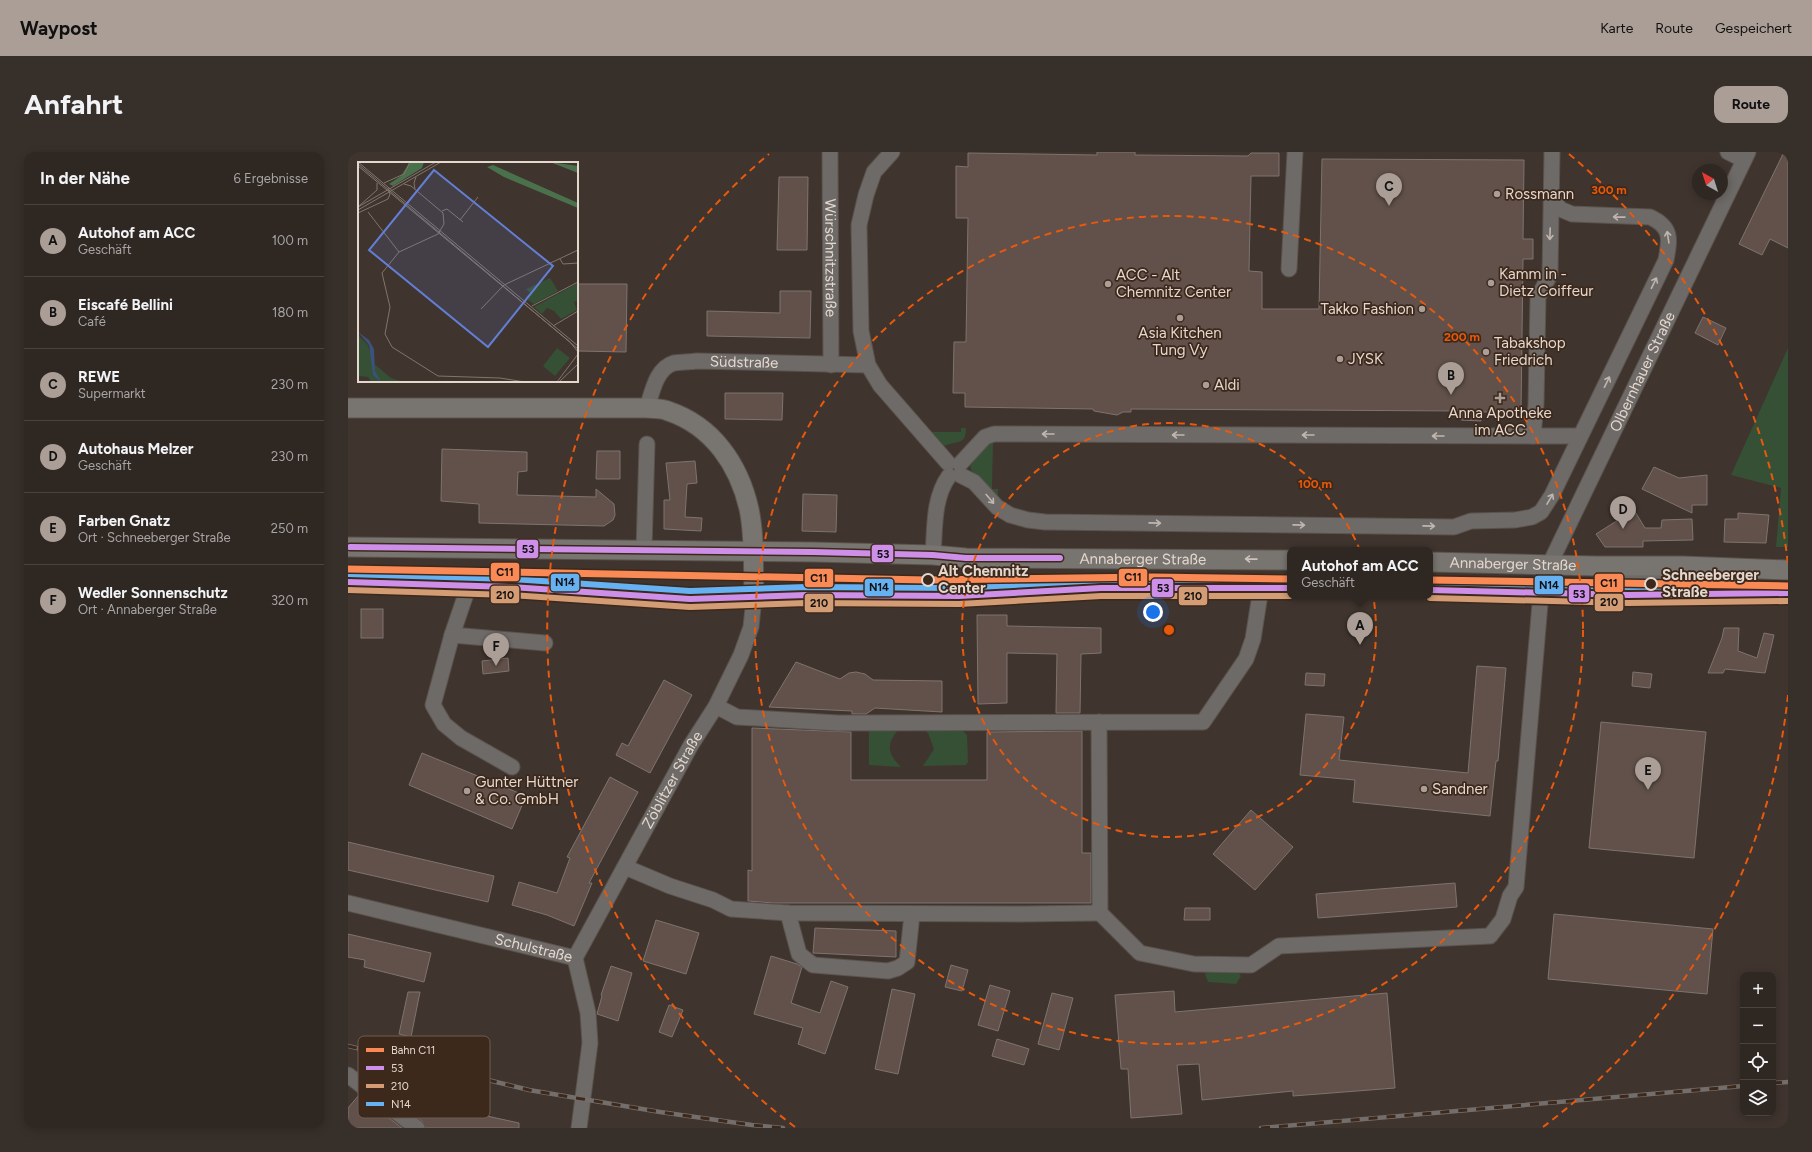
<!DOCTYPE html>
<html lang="de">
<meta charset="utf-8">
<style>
body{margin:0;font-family:Figtree,sans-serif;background:#372f2a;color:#f1f3f6}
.controls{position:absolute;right:12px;bottom:12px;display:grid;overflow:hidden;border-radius:8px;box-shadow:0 2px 10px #0003}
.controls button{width:36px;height:36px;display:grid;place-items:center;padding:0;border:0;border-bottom:1px solid #4a4440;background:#2f2722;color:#f1f3f6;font:20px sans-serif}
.compass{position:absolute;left:1344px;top:12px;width:36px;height:36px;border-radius:50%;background:#2f2722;box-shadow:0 2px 10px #0003;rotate:321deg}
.you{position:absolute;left:805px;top:460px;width:14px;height:14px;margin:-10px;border:3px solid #fff;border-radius:50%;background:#1a73e8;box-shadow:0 0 0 6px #1a73e833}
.badge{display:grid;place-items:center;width:26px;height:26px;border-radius:50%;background:#aa9e96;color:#111;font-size:13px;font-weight:700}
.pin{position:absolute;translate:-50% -33px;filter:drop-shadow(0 1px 2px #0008)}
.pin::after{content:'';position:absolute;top:21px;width:14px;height:12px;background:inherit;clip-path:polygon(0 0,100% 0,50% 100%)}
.popup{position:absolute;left:939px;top:395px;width:146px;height:52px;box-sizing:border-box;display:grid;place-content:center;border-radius:8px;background:#2f2722;filter:drop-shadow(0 1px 3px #0005);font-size:13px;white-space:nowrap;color:#a7a5a5}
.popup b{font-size:15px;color:#f1f3f6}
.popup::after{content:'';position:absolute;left:50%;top:100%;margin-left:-8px;border:8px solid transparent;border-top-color:#2f2722}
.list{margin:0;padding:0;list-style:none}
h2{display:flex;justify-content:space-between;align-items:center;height:52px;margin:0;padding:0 16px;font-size:17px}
h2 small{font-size:13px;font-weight:400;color:#a7a5a5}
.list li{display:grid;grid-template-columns:26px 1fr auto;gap:12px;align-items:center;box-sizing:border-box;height:72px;padding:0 16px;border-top:1px solid #4a4440}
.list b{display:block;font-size:15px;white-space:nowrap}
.list p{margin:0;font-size:13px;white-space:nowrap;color:#a7a5a5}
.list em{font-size:13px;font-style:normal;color:#a7a5a5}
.icon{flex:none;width:22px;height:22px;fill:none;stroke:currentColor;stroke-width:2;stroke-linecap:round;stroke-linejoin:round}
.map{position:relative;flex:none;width:1440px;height:976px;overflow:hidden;border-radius:12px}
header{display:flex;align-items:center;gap:24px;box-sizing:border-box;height:56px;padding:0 20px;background:#aa9e96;color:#111}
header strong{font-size:19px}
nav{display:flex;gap:22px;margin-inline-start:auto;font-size:14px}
.intro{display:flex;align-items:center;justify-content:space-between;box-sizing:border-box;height:96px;padding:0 24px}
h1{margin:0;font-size:28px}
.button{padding:10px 18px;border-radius:12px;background:#aa9e96;color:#111;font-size:14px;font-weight:700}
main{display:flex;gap:24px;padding:0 24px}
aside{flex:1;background:#2f2722;border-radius:12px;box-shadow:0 2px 10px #0003}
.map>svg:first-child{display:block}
.green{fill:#355035}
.building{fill:#61514a;stroke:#7e736f}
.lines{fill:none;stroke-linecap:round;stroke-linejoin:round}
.minor-casing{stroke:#5b524c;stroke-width:17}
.major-casing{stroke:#5b524c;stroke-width:21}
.minor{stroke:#6d6a67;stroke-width:15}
.major{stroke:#78746f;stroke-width:19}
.rail-casing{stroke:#746e6a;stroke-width:4.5}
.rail{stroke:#3c291c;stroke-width:3;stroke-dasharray:9;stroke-linecap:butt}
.bus-1-casing{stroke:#3c291c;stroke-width:9}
.bus-2-casing{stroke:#3c291c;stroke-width:9}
.bus-3-casing{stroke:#3c291c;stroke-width:9}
.bus-1{stroke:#ce8fe9;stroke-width:6}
.bus-2{stroke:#d39c74;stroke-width:6}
.bus-3{stroke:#66b1f2;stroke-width:6}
.rail-1-casing{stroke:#3c291c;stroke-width:10}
.rail-1{stroke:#f98a56;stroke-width:7}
.oneway{stroke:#c0b6af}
.oneway2{stroke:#cec3bb}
.ring{fill:none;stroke:#e8590c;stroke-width:2;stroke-dasharray:7 5}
.poi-dot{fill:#aa9e96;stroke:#3c291c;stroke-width:1.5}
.stop-dot{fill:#3c291c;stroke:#e4d7ce;stroke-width:2}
.labels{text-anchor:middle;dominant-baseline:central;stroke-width:3.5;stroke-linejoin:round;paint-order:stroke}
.poi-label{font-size:15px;fill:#e4d7ce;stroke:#3c291c;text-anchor:start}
.street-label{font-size:15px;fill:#e4d7ce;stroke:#3c291c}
.stop-label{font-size:15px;font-weight:bold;fill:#e4d7ce;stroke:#3c291c;text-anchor:start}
.inset-road{fill:none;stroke:#81756e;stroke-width:1}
.view{fill:#637ed4;fill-opacity:0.15;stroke:#637ed4;stroke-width:2}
.inset-edge{fill:none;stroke:#e4d7ce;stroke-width:2}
.key{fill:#3c291c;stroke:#6e5d51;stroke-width:1}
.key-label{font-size:11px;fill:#e4d7ce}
.centre{fill:#e8590c;stroke:#3c291c;stroke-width:2}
.ring-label{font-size:12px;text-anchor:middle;font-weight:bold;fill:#e8590c;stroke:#3c291c;stroke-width:3.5;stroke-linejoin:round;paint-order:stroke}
.line-badge{stroke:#3c291c;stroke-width:1.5}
.pale-badge-label{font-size:11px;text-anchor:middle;font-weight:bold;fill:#111}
</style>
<header>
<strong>Waypost</strong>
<nav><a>Karte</a><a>Route</a><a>Gespeichert</a></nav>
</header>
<div class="intro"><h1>Anfahrt</h1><a class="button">Route</a></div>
<main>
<aside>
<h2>In der Nähe<small>6 Ergebnisse</small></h2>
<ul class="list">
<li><span class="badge">A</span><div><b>Autohof am ACC</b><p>Geschäft</p></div><em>100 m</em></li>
<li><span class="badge">B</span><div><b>Eiscafé Bellini</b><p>Café</p></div><em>180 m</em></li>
<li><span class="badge">C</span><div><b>REWE</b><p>Supermarkt</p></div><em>230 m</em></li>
<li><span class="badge">D</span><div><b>Autohaus Melzer</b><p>Geschäft</p></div><em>230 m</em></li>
<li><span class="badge">E</span><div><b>Farben Gnatz</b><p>Ort · Schneeberger Straße</p></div><em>250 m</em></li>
<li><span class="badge">F</span><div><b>Wedler Sonnenschutz</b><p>Ort · Annaberger Straße</p></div><em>320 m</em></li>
</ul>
</aside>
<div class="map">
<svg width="1440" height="976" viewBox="0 0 1440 976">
<rect width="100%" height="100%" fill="#3f342e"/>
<g class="green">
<polygon points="1440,196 1440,395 1428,395 1433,336 1383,323"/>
<path d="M613,276H618C618,294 609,288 596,294L582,280H613Z"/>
<path d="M639,289H651L645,290L644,337H650V344L646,343C638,335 619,323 623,310C625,303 634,295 639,289Z"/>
<path d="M521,576L551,577C538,592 539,601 553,615L521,613Z"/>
<polygon points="576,578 614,578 619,583 620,610 618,613 575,614 586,597 580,581"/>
<polygon points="860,818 890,820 893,824 888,832 860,830 857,822"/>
</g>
<g class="building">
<polygon points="749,0 787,0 787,3 900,4 903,1 931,1 931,24 903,24 901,119 914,120 914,157 971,157 974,7 1176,8 1175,87 1185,87 1185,107 1175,107 1173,260 1133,260 1133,269 1113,268 1113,259 783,257 783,260 775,260 769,263 746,259 745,257 617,255 617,241 605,241 606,190 618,190 620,66 608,66 608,14 620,15 620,1 749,3"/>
<polygon points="1436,0 1440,0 1440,96 1422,87 1414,103 1391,92"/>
<polygon points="431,25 460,25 459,98 429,98"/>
<polygon points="229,132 279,132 278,200 229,199"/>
<polygon points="432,139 463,139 462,186 359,184 359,159 432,161"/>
<polygon points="1355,165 1378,176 1370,193 1347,181"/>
<polygon points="377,241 435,241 434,268 377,267"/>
<polygon points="94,297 179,300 179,319 170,320 169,343 248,345 248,337 266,352 267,363 265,368 256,374 131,371 131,352 93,349"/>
<polygon points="249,299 272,299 272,327 248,327"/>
<polygon points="347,309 349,331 339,332 337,365 354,366 353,379 316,377 316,348 322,348 318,311"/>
<polygon points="1306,315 1331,326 1359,323 1359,353 1344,353 1344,361 1294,337"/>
<polygon points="455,342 489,343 488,380 454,379"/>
<polygon points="1286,358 1297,376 1313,376 1314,368 1344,367 1345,388 1295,389 1295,395 1257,395 1248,382"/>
<polygon points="1390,361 1421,363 1418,391 1376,390 1377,367 1390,367"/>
<rect x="13" y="457" width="22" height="29"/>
<polygon points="629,463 659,463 659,474 753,476 753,501 733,502 732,561 708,561 709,502 659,501 659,551 630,552"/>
<polygon points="1376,476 1391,476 1390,499 1409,506 1416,481 1426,483 1417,521 1377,517 1375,521 1360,521 1374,486"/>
<polygon points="160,506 161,519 135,522 134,509"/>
<polygon points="448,510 492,527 501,521 508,520 517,522 525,528 594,529 594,560 527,556 518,562 504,562 504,559 421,555"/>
<polygon points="1129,514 1158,516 1150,609 1148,609 1142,664 1005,650 1007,628 952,623 958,562 996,565 991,608 1120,621"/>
<polygon points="1285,520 1304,522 1302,536 1284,534"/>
<polygon points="958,521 977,522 976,534 957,533"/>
<polygon points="316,528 344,543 302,621 268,603 274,591 280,594"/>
<polygon points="1253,570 1358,580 1346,706 1241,696"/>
<polygon points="404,576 503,580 503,628 639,628 639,580 734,579 734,701 743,701 743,751 426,751 400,749 400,718 404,719"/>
<polygon points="74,601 178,644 164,677 61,633"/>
<polygon points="262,625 290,640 241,731 244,731 226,774 199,763 164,753 171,730 209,741 222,706 219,705"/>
<polygon points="903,658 945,695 907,738 865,702"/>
<polygon points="0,690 146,724 140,750 0,718"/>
<polygon points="1107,731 1109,755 970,766 968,742"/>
<polygon points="837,756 862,756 862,768 836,768"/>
<polygon points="1206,762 1365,777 1359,842 1200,827"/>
<polygon points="308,768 351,781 338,822 295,809"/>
<polygon points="467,776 548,779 548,805 465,801"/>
<polygon points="0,782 83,801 76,830 16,815 17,808 0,805"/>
<polygon points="423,804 449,812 454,815 443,851 472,861 483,829 500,835 477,902 450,892 455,876 406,862"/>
<polygon points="603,813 620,818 614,839 597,835"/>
<polygon points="263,814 284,821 270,869 249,862 254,844 253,843"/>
<polygon points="642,833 662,839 650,879 630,873"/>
<polygon points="544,837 567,842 550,922 527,917"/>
<polygon points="826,839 827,860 1039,841 1047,936 945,944 945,939 854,948 851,912 829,913 834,962 783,966 780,917 773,917 767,843"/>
<polygon points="60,840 72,840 63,885 51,882"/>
<polygon points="704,841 725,846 711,898 690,892"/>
<polygon points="321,853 335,858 324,885 311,880"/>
<polygon points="649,887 681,897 676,913 644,904"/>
<polygon points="56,927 106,963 107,957 171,971 171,976 78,976 74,969 43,945"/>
<polygon points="11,943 54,976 0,976 0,956"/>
</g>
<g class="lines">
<g class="minor-casing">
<g id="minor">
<path id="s1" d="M482,0L483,213"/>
<polyline points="544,0 526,20 518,43 511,73 513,179 520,213 532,233 600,311"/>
<polyline points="1204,0 1202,123 1190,145 1188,252 1185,284 1232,284"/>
<polyline points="1380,0 1396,8"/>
<polyline points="941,117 947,0"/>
<path id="s2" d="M299,256C304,241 308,216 326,211C333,210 342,210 349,209L520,213"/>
<polyline points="612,312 637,285 646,282 1185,284"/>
<path d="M612,323L626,330L649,355L662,363L680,368L697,370L1106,375L1123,369L1167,368L1184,365L1193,360L1204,343L1318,108C1322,87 1324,75 1302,65L1224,62L1212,57L1203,43"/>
<polyline points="296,398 299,292"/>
<path d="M585,403C587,376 585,346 601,324"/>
<polyline points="1265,423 1381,425"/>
<polyline points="121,433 104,483 85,553 96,572 113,586 164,615"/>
<polyline points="104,483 197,491"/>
<polyline points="368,554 389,565 490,571 855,570 898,507 905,487 913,436"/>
<path id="s3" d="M751,570L752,761L792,801L846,812L903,813L931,794L1142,784L1155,767L1162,744L1168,735L1193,440L1197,422L1400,0"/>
<polyline points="277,715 322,734 365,748 383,757 440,761 673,762 752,761"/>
<path id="s4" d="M0,751L227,806"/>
<polyline points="440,761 451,802 465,813 540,819 550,816 559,810 564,762"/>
<path id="s5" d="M227,806L343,593L368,554L393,503L403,475L406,446"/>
<polyline points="227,806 240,861 242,891 231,976"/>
<polyline points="0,923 69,976"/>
</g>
</g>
<g class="major-casing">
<g id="major">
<path d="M0,256H299C306,257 314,256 320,259C365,274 391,313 401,357C407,385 405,417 406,446"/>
<path id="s6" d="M0,395L465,400L585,403L618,406L942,408"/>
<path id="s7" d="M1082,410L1248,414H1335L1440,418"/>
<polyline points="0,430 163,435 342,447 458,443 611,444 753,436 942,436"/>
<polyline points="1082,438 1280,443 1440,441"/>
</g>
</g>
<use href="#minor" class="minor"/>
<use href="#major" class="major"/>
<g class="rail-casing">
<g id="rail">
<polyline points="0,894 181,938 312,960 404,973 435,976"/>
<polyline points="1425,931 1440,930"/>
<polyline points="913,976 1395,934"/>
</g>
</g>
<use href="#rail" class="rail"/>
<g class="bus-1-casing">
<g id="bus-1">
<polyline points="2,395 465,400 585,403 618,406 712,406"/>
<polyline points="0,430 163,435 342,447 458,443 611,444 753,436 942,436"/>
<polyline points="1082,438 1280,443 1440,441"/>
</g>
</g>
<g class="bus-2-casing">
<g id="bus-2">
<polyline points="0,438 163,443 342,455 458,451 611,452 753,444 942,444"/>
<polyline points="1082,446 1280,451 1440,449"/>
</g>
</g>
<g class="bus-3-casing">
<g id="bus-3">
<polyline points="0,422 164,427 342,439 458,435 611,436 753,428 942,428"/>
<polyline points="1082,430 1280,435 1440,433"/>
</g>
</g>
<use href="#bus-1" class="bus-1"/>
<use href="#bus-2" class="bus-2"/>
<use href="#bus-3" class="bus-3"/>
<g class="rail-1-casing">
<g id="rail-1">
<polyline points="0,417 580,428 805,425 942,427"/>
<polyline points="1082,428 1440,434"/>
</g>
</g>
<use href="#rail-1" class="rail-1"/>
</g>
<defs><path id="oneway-shaft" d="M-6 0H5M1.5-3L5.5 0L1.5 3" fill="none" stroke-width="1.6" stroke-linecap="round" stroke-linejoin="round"/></defs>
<g class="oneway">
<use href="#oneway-shaft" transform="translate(1271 65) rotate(-179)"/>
<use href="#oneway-shaft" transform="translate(1202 82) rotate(92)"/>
<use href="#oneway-shaft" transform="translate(1320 85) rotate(-99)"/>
<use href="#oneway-shaft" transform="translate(1306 131) rotate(-64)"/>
<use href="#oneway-shaft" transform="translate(1259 230) rotate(-64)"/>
<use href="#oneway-shaft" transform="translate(700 282) rotate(-180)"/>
<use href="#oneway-shaft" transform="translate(830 283) rotate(-180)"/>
<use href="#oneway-shaft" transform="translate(960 283) rotate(-180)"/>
<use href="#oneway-shaft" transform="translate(1090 284) rotate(-180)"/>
<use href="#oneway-shaft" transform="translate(642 347) rotate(50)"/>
<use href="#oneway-shaft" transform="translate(1202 347) rotate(-60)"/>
<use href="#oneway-shaft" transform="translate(807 371) rotate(1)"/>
<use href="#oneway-shaft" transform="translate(951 373) rotate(1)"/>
<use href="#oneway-shaft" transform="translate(1081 374) rotate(1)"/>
</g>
<use class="oneway2" href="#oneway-shaft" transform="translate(903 407) rotate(-179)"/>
<g class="ring">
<circle cx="821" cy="478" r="207"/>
<circle cx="821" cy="478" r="414"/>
<path d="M1440 543A622 622 0 0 1 1195 975M447 975A622 622 0 0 1 421 2M1221 2A622 622 0 0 1 1440 413"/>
</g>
<g class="poi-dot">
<circle cx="1149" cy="42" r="4"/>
<circle cx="1143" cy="131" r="4"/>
<circle cx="760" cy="132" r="4"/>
<circle cx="1074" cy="157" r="4"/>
<circle cx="832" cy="166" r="4"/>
<circle cx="1138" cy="200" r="4"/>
<circle cx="992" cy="207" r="4"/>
<circle cx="858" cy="233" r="4"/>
<path d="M1150 240h4v4h4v4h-4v4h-4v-4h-4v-4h4z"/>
<circle cx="1076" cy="637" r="4"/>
<circle cx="119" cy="639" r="4"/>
</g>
<g class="stop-dot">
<circle cx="580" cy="428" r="6"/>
<circle cx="1303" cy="432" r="6"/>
</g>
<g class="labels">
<g class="poi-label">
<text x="1157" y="42">Rossmann</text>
<text x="1151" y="122">Kamm in -<tspan x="1151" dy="17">Dietz Coiffeur</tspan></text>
<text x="768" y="123">ACC - Alt<tspan x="768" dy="17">Chemnitz Center</tspan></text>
<text x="1066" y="157" text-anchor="end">Takko Fashion</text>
<text x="832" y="181" text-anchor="middle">Asia Kitchen<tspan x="832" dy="17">Tung Vy</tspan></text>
<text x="1146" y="191">Tabakshop<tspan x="1146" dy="17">Friedrich</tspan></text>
<text x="1000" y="207">JYSK</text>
<text x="866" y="233">Aldi</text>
<text x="1152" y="261" text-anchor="middle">Anna Apotheke<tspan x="1152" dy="17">im ACC</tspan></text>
<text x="127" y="630">Gunter Hüttner<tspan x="127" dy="17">&amp; Co. GmbH</tspan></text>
<text x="1084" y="637">Sandner</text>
</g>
<g class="street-label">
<text stroke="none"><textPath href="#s1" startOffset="106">Würschnitzstraße</textPath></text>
<text stroke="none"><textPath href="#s2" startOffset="125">Südstraße</textPath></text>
<text stroke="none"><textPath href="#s3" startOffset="1200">Olbernhauer Straße</textPath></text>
<text stroke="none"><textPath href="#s6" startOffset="795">Annaberger Straße</textPath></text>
<text stroke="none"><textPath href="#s7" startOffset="83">Annaberger Straße</textPath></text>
<text stroke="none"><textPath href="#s5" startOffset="203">Zöblitzer Straße</textPath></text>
<text stroke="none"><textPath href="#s4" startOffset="191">Schulstraße</textPath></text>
</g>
<g class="stop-label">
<text x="590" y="419">Alt Chemnitz<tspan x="590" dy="17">Center</tspan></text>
<text x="1314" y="423">Schneeberger<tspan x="1314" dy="17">Straße</tspan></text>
</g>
</g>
<g transform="translate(10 10)">
<rect width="220" height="220" fill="#3f342e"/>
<path d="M192,116L200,129L176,142L167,136L172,131L168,127ZM220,121V138L216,140L219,148L203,157L196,149L189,146L184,152L176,145ZM0,173L10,183L15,201L33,216L46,220H13L10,215L0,214ZM199,186L212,196L197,214L185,204Z" fill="#355035"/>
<path d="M52,0H66L64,6L35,24L31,22L43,14ZM192,0L220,4V11ZM135,3L220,41V46L146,15L129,5Z" fill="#4a714b"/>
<path d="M0,170L11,178L16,187L17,209L23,220L15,213L11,183Z" fill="#3c517b"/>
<path class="inset-road" d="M0,0L220,184M0,2L220,187M0,4L212,180L220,190M26,21L46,12L52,0M46,22L53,24L85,51L86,62L80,72M57,27L56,21L58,15M1,44L19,28V21M0,45L78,0M0,48L83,0M84,49L89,47L105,60M10,50L41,90M0,51L30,37L32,32L30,26M102,58L120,35M41,90L24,111L32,145L27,172L34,185L80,214L142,216L167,220M41,90L80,72M202,97L205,102L220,101M174,144L220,120M123,147L146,123L220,88M195,164L220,149M199,220L220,192M201,220L220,202"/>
<path class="view" d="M76,8L195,104L130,185L11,88Z"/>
<rect width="220" height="220" class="inset-edge"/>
</g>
<rect x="10" y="884" width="132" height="82" rx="6" class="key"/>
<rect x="18" y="896" width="18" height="4" fill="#f98a56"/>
<rect x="18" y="914" width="18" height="4" fill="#ce8fe9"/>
<rect x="18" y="932" width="18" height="4" fill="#d39c74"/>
<rect x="18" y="950" width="18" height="4" fill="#66b1f2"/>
<g class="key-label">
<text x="43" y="902">Bahn C11</text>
<text x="43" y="920">53</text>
<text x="43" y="938">210</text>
<text x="43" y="956">N14</text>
</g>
<circle cx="821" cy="478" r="6" class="centre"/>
<g class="ring-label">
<text x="1261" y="42">300 m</text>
<text x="1114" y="189">200 m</text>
<text x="967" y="336">100 m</text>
</g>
<g class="line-badge">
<rect x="168" y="387" width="23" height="20" rx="4" fill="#ce8fe9"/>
<rect x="523" y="392" width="23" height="19" rx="4" fill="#ce8fe9"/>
<rect x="142" y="410" width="30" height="20" rx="4" fill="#f98a56"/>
<rect x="770" y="416" width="30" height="19" rx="4" fill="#f98a56"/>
<rect x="456" y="416" width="30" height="20" rx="4" fill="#f98a56"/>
<rect x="202" y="421" width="30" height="19" rx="4" fill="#66b1f2"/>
<rect x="1246" y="421" width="30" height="20" rx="4" fill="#f98a56"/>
<rect x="1186" y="423" width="30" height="20" rx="4" fill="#66b1f2"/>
<rect x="516" y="426" width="30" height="19" rx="4" fill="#66b1f2"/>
<rect x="803" y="426" width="23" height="20" rx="4" fill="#ce8fe9"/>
<rect x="1220" y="432" width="22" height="19" rx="4" fill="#ce8fe9"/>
<rect x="142" y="433" width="30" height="19" rx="4" fill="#d39c74"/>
<rect x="830" y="434" width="30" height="20" rx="4" fill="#d39c74"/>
<rect x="1246" y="441" width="30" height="19" rx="4" fill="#d39c74"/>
<rect x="456" y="441" width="30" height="20" rx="4" fill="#d39c74"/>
</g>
<g class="pale-badge-label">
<text x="180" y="401">53</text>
<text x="535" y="406">53</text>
<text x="157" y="424">C11</text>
<text x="785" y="429">C11</text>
<text x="471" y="430">C11</text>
<text x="217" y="434">N14</text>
<text x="1261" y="435">C11</text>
<text x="1201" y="437">N14</text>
<text x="531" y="439">N14</text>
<text x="815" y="440">53</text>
<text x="1231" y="446">53</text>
<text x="157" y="447">210</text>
<text x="845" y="448">210</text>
<text x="1261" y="454">210</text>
<text x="471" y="455">210</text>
</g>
</svg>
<div class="controls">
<button>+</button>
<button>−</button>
<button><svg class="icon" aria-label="locate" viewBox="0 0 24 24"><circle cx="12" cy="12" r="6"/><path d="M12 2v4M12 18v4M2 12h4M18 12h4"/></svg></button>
<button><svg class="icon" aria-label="layers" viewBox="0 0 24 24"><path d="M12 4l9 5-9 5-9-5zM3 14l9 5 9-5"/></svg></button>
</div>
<svg class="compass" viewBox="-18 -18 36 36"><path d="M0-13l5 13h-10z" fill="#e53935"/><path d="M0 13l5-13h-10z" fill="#a7a5a5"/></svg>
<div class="you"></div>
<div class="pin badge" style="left:1012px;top:493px">A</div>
<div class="popup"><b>Autohof am ACC</b>Geschäft</div>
<div class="pin badge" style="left:1103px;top:243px">B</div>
<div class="pin badge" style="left:1041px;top:54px">C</div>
<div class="pin badge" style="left:1275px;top:377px">D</div>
<div class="pin badge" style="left:1300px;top:638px">E</div>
<div class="pin badge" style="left:148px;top:514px">F</div>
</div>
</main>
